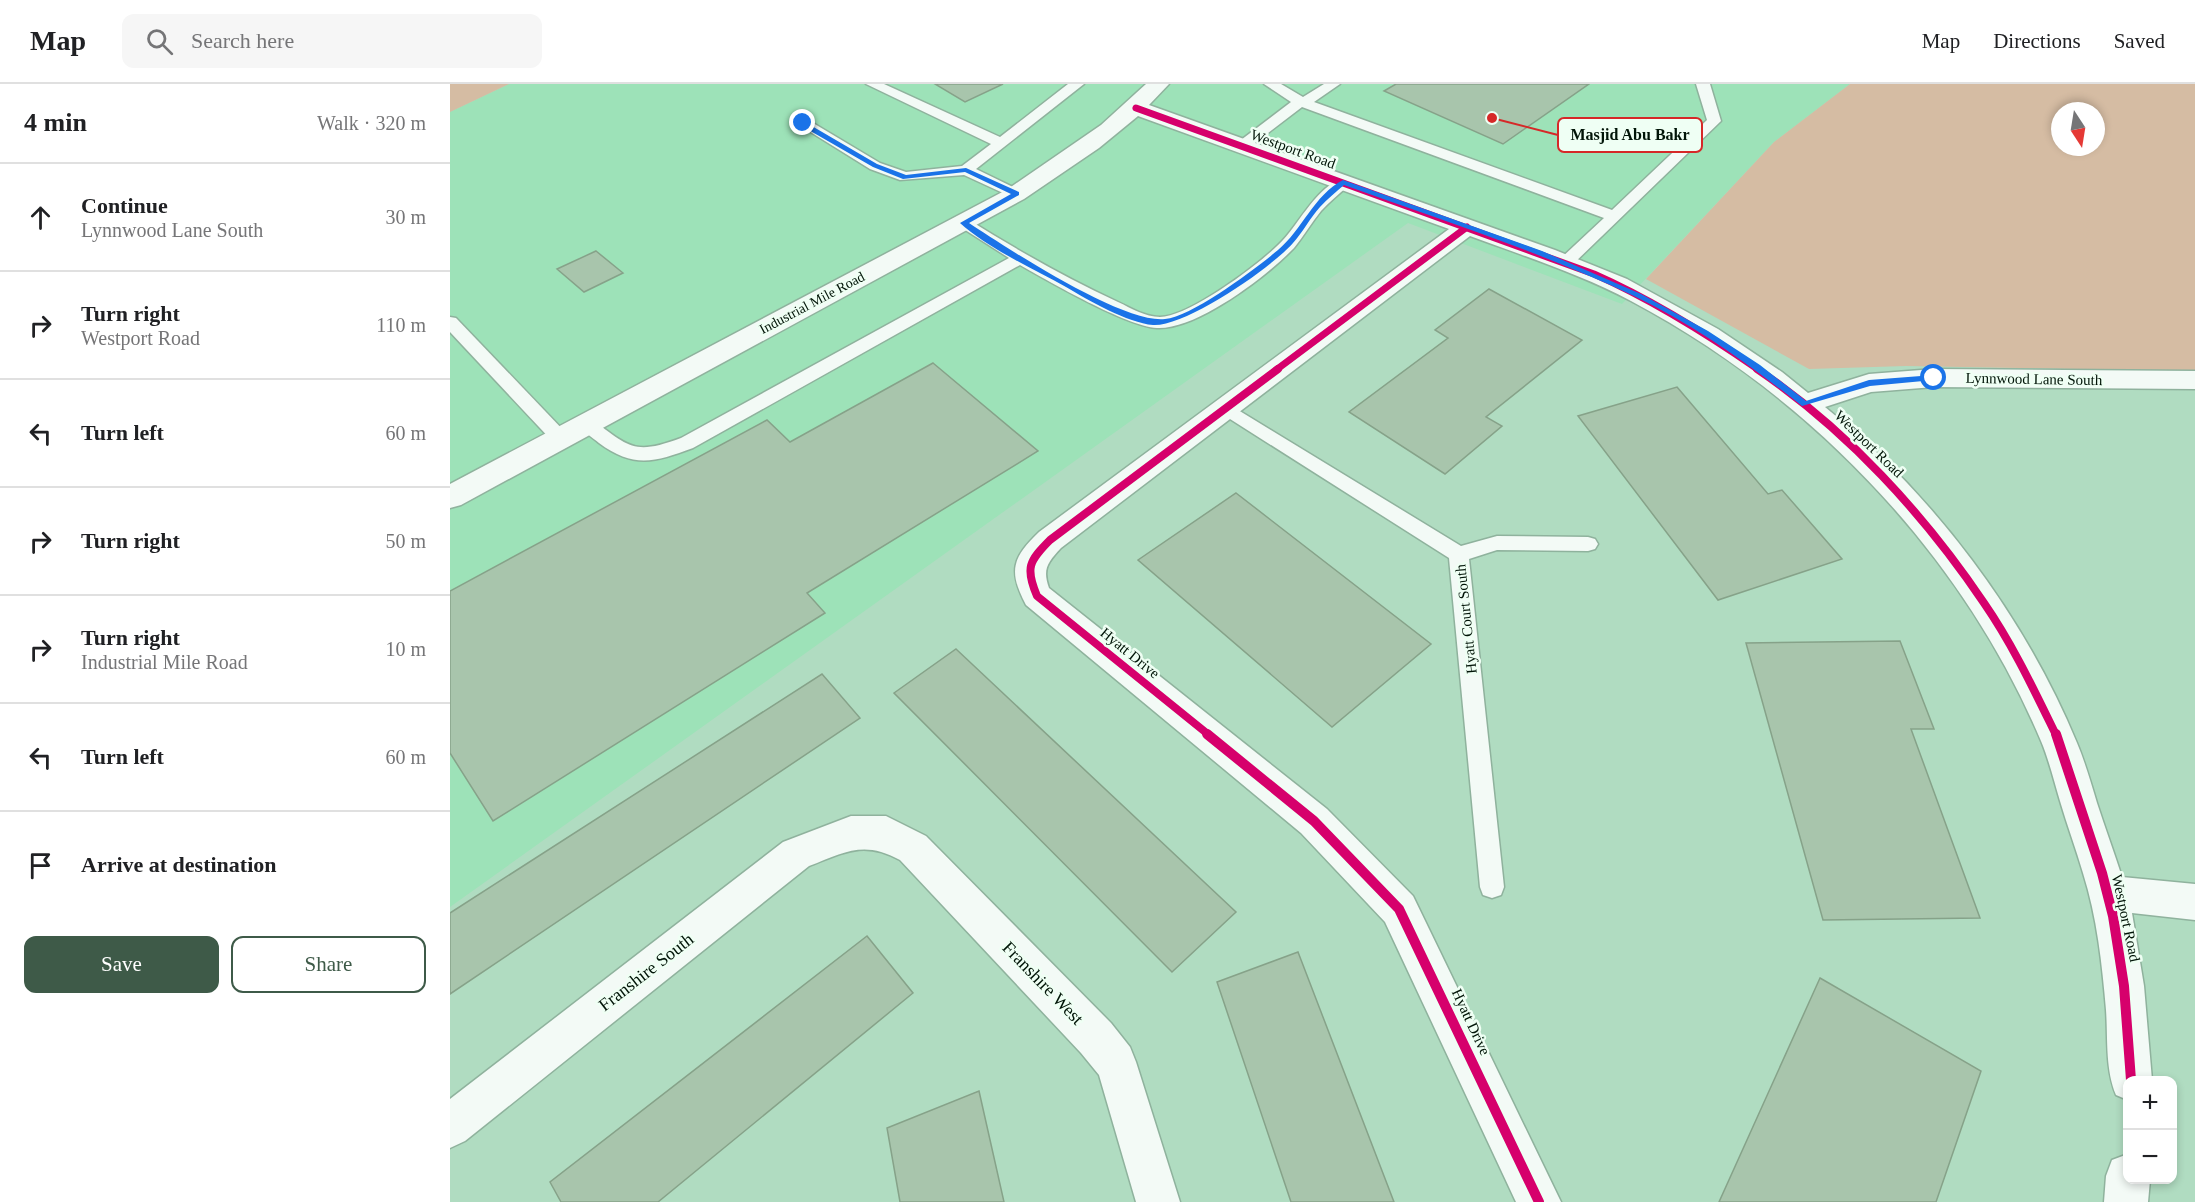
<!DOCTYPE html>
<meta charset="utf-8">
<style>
body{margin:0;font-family:"Times New Roman",serif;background:#f6f6f6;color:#202124}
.controls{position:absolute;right:18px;bottom:18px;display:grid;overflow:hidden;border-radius:12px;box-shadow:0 3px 9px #0003}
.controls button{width:54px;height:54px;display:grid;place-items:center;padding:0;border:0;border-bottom:2px solid #e0e0e0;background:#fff;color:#202124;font:30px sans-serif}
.compass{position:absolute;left:1601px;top:18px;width:54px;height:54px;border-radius:50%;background:#fff;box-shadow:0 3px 9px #0003;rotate:168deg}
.stop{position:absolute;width:18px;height:18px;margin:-14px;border:4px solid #1a73e8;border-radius:50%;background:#fff}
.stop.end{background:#1a73e8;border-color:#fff;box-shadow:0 2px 6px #0008}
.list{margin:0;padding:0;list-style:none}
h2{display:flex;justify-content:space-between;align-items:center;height:78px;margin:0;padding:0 24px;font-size:26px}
h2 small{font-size:20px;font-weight:400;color:#757577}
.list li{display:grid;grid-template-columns:39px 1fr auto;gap:18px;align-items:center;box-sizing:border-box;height:108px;padding:0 24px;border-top:2px solid #e0e0e0}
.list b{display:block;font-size:22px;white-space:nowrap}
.list p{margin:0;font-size:20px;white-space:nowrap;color:#757577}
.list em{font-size:20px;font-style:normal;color:#757577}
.actions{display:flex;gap:12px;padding:18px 24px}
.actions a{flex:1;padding:14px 0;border:2px solid #3e5a48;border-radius:12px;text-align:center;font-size:21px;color:#3e5a48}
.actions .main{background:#3e5a48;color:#fff}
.icon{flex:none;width:33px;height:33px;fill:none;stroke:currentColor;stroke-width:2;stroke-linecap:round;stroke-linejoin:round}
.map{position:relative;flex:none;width:1745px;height:1118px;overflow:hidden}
header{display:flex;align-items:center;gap:36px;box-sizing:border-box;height:84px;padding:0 30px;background:#fff;border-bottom:2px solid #e0e0e0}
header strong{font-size:28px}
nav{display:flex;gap:33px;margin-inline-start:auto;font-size:21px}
.search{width:420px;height:54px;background:#f6f6f6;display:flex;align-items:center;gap:15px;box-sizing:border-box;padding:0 21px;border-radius:12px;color:#757577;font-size:22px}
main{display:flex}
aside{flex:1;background:#fff}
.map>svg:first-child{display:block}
.built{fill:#9de2b8}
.green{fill:#d5bca3;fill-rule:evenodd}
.building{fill:#a8c5ac;stroke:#86a289;stroke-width:1.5}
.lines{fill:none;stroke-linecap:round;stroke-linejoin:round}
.service-casing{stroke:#8fb29d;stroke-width:3}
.minor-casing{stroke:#8fb29d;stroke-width:3}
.service{fill:#f3faf6;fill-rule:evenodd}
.minor{fill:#f3faf6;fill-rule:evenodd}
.cycleway-far2-casing{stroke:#effff4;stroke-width:10}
.cycleway-far1-casing{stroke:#effff4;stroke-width:12}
.cycleway-casing{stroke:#effff4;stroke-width:14}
.cycleway-far2{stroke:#d6006c;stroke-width:7}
.cycleway-far1{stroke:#d6006c;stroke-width:8}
.cycleway{stroke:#d6006c;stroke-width:10}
.route{fill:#1a73e8}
.labels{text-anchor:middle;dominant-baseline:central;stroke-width:5;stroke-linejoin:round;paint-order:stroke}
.far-street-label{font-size:14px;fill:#001407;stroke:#effff4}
.street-label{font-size:15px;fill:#001407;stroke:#effff4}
.near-street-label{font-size:18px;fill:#001407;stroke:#effff4}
.leader{fill:none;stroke:#d62828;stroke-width:2}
.callout-dot{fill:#d62828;stroke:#effff4;stroke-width:2}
.callout{fill:#effff4;stroke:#d62828;stroke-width:2}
.callout-label{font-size:16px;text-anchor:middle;font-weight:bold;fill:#001407}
</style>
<header>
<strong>Map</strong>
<div class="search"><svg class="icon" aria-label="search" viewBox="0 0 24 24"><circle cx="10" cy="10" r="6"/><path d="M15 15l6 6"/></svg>Search here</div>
<nav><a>Map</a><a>Directions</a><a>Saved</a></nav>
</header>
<main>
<aside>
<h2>4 min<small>Walk · 320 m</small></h2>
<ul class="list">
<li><svg class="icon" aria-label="ahead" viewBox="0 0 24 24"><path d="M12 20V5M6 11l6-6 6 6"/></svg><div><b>Continue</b><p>Lynnwood Lane South</p></div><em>30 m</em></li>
<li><svg class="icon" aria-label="right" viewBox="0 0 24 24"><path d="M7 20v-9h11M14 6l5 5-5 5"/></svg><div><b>Turn right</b><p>Westport Road</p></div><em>110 m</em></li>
<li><svg class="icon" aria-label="left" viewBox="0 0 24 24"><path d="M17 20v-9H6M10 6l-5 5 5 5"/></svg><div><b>Turn left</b></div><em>60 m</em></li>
<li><svg class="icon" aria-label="right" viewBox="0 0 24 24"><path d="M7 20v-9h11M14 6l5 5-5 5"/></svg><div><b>Turn right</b></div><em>50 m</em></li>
<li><svg class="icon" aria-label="right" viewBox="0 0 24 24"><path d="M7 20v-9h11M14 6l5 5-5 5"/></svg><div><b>Turn right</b><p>Industrial Mile Road</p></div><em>10 m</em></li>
<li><svg class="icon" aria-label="left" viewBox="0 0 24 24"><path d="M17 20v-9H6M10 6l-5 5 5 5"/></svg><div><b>Turn left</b></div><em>60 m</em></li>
<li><svg class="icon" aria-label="arrive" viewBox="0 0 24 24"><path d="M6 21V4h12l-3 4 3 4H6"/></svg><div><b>Arrive at destination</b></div></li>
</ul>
<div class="actions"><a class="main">Save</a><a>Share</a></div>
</aside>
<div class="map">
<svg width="1745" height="1118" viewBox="0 0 1745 1118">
<rect width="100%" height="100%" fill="#b0dcc1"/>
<polygon class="built" points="59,0 1400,0 1324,58 1172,220 958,139 0,823 0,28"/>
<g class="green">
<polygon points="0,0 59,0 0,28"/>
<path d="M1400,0H1745V287L1456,282L1359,285L1196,195L1324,58ZM1610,27H1646V63H1610Z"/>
</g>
<g class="building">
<polygon points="485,0 553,0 515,18"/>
<polygon points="946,0 1139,0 1053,60 934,7"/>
<polygon points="146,167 173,189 134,208 107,185"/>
<polygon points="1039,205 1132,256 1036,333 1052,342 995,390 899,328 998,254 985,246"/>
<polygon points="483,279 588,367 357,509 375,529 43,737 0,669 0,507 317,336 340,358"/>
<polygon points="1227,303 1318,410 1332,406 1392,475 1268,516 1128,332"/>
<polygon points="786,409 981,560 882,643 688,476"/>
<polygon points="1450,557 1484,645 1461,645 1530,834 1373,836 1296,559"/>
<polygon points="506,565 786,828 722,888 444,609"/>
<polygon points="372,590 410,634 0,910 0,829"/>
<polygon points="417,852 463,909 208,1118 111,1118 100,1098"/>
<polygon points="848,868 944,1118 841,1118 767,898"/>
<polygon points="1370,894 1531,987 1486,1118 1269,1118"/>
<polygon points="529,1007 554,1118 450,1118 437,1044"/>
</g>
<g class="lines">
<g class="service-casing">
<g id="service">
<polygon points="416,0 434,0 550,53 618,0 634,0 526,85 571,107 574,110 571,113 566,115 514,91 450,96 420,85 346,39 348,36 358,36 430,79 456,88 512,82 541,60"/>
<polygon points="814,0 831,0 853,13 874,0 890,0 864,18 1162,126 1257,36 1246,0 1260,0 1271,37 1121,182 1109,182 1107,179 1109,176 1154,134 852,23 797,65 787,65 785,62 787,59 841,18"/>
<path d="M893,95L898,96L900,99L898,102C889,110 879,118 871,127C861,139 854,152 844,164C817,192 747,246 707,244C676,242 600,198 570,181L243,364C205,378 184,385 149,359C142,353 133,348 128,340L131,336L137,334L143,336C180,364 185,371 231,354L559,174L509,142L506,139L509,136H519C567,166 616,194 668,218C681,224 695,233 710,233C739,233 813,178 833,156C850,138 868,101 893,95Z"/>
<polygon points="0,233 6,234 116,349 119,354 116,359 110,360 104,359 0,248"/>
<polygon points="775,318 1011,462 1047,452 1138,453 1145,455 1148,460 1145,465 1138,467 1047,466 1019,475 1054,803 1051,811 1042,814 1033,811 1030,803 999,474 769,328 766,324 769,320"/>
</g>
</g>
<g class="minor-casing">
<g id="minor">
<path d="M696,0H719L699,21L1105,166L1177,195L1268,245L1332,288L1358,309L1419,290L1484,285L1745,287V305L1484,303L1421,308L1375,323C1483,410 1574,531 1627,659C1635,678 1641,699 1647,719C1655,744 1664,768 1672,793L1745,800V836L1682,829L1694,902L1702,996H1678V1016L1666,1011C1655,985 1658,954 1656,926C1652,880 1647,833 1633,789C1626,765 1617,741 1610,717C1604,697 1599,676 1591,657C1512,469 1360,312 1181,217C1130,190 1074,172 1020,152L611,464C598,478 592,485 599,504L877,725L963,812L1111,1118H1066L935,838L851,749L576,521C558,487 562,474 589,448L999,145L688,32L649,64L574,115L11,421L0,424V400L558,105L651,41Z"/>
<path d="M401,732H436L476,752L661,939L680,963L686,978L730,1118H686L649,991L631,969L450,776C414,756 395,768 359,782L15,1057L0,1064V1015L333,758Z"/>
<polygon points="1678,1070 1678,1096 1700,1096 1698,1118 1654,1118 1656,1092 1662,1076"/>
</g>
</g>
<use href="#service" class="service"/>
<use href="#minor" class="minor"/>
<g class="cycleway-far2-casing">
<g id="cycleway-far2">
<path d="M686,24L1144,190C1203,216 1257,250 1309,286"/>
<polyline points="826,286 1017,143"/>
</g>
</g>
<g class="cycleway-far1-casing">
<g id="cycleway-far1">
<path d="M1307,285C1397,346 1474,430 1534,519C1563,561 1584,606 1606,651"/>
<path d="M759,651L587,512C575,484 579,477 600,456L828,285"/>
</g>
</g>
<g class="cycleway-casing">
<g id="cycleway">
<polyline points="757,650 864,737 949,825 1089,1118"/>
<polyline points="1606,650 1652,789 1663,832 1674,902 1681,996"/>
</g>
</g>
<use href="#cycleway-far2" class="cycleway-far2"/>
<use href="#cycleway-far1" class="cycleway-far1"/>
<use href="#cycleway" class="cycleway"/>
</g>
<path class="route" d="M350,38H355L427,80L456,91L516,84L569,108V111L519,139C557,164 673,240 715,235C743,232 805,185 828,166C852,146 864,111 893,96L1092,167L1191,210L1258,247L1310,281L1356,317L1419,296L1484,291L1488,294L1484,296L1420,302L1352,322C1300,281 1245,241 1184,212C1091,168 992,136 894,101C886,108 877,115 870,123C860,134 853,148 843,159C821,184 736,243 703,241C678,239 638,216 616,203C583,185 538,164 510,139L561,110L515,88L453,95L423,83L350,41Z"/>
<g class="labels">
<g class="far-street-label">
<text transform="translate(362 219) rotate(-28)">Industrial Mile Road</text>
</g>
<g class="street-label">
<text transform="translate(843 65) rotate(20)">Westport Road</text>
<text transform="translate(1584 295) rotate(1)">Lynnwood Lane South</text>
<text transform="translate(1419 360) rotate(44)">Westport Road</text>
<text transform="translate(1016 535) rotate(-96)">Hyatt Court South</text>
<text transform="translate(680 569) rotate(39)">Hyatt Drive</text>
<text transform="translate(1676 834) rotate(78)">Westport Road</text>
<text transform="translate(1021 938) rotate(65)">Hyatt Drive</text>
</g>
<g class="near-street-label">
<text transform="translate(196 888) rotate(-38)">Franshire South</text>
<text transform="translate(593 899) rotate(46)">Franshire West</text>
</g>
</g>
<path class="leader" d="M1042 34L1108 51"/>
<circle class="callout-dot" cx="1042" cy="34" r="6"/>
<rect class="callout" x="1108" y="34" width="144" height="34" rx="6"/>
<g class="callout-label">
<text x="1180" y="56">Masjid Abu Bakr</text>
</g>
</svg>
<div class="controls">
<button>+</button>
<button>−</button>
</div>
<svg class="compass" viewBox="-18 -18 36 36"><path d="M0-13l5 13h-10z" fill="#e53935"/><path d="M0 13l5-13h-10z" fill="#757577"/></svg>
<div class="stop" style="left:1484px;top:294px"></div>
<div class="stop end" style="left:353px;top:39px"></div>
</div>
</main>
